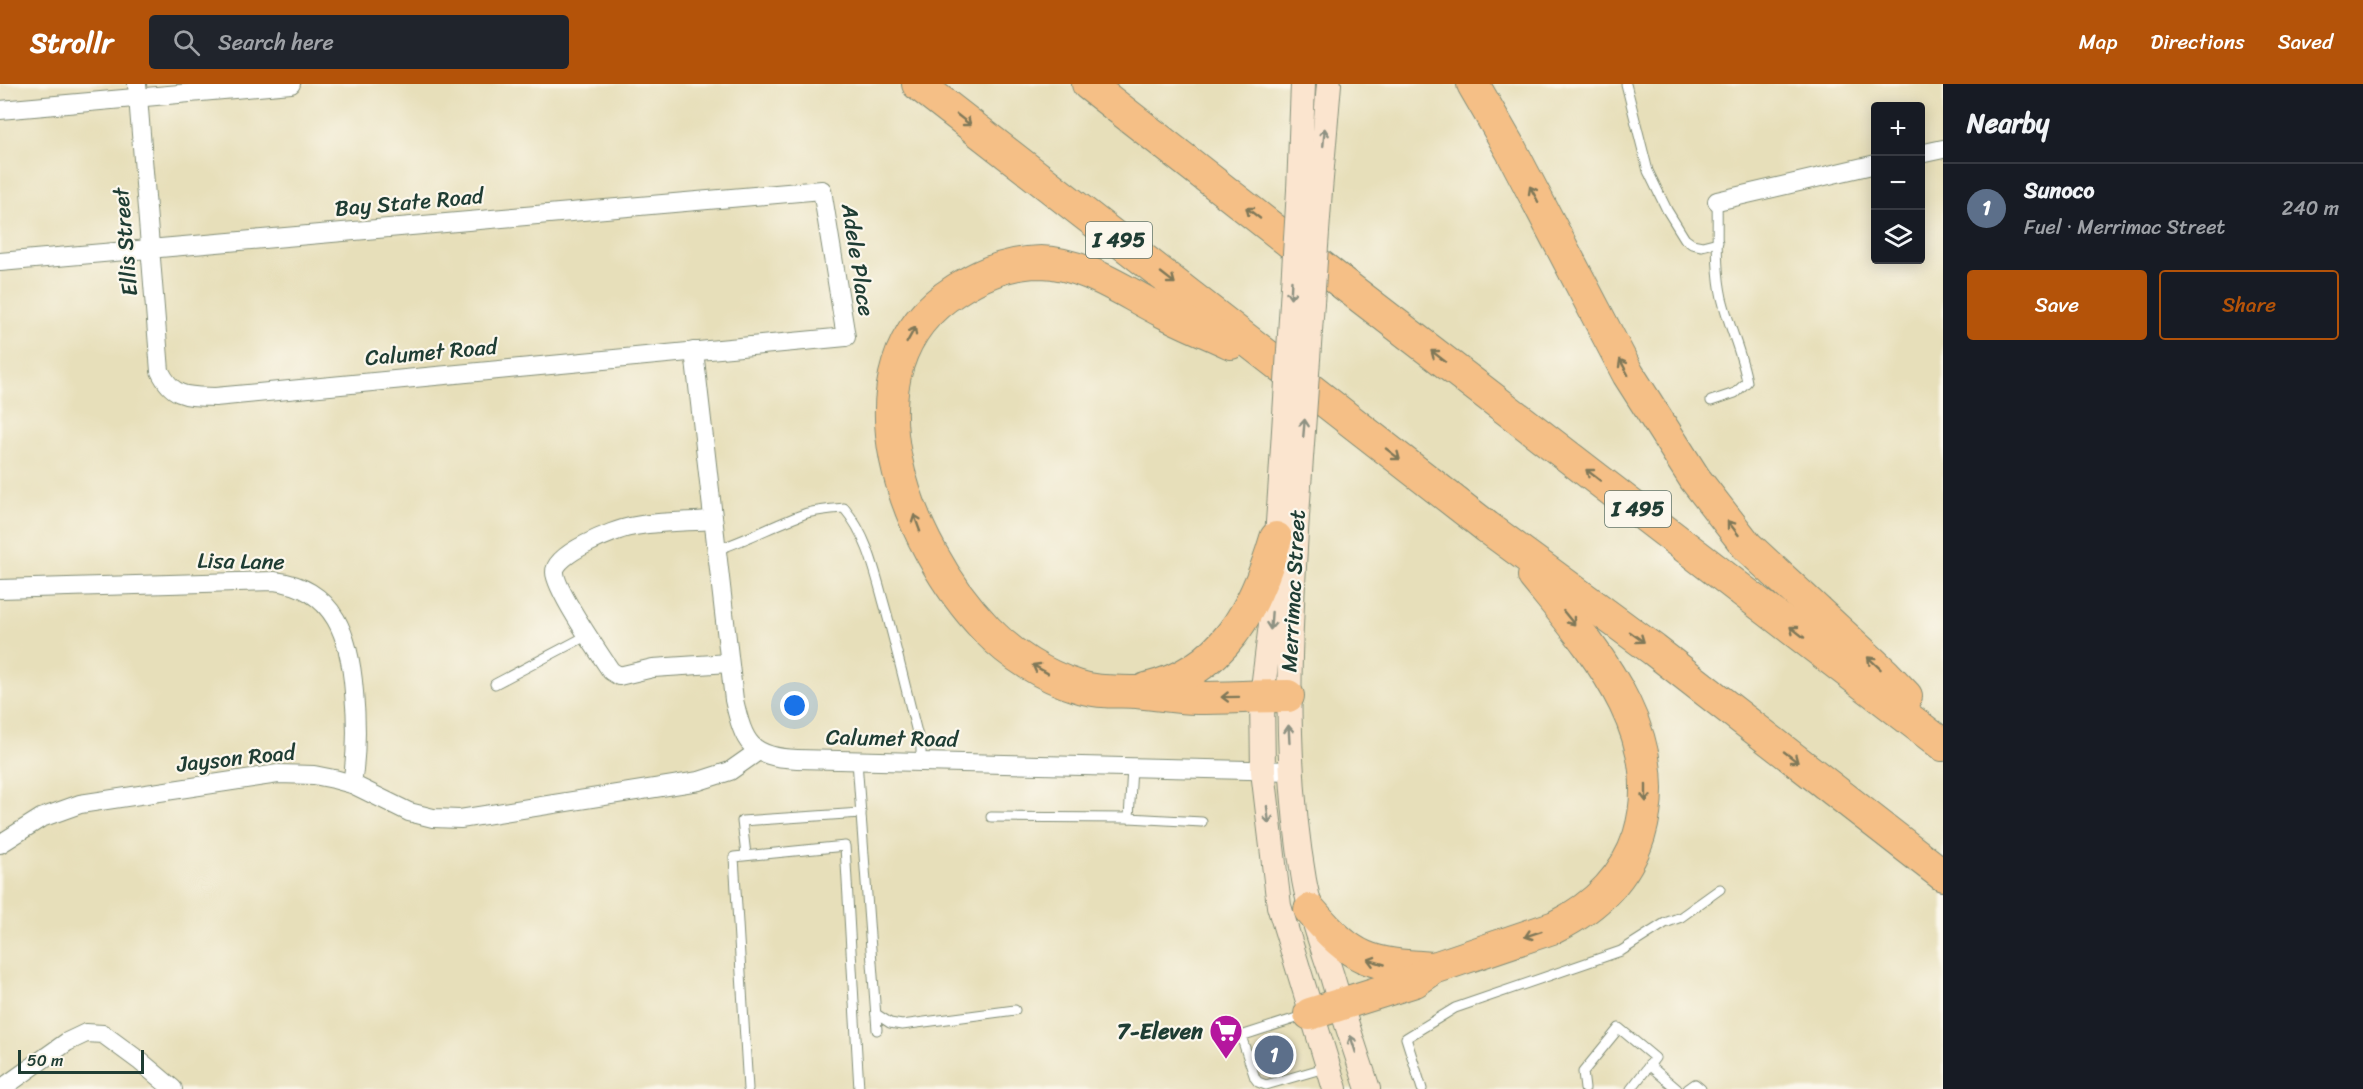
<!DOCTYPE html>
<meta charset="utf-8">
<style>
body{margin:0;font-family:Sriracha,sans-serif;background:#20242c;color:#f1f3f6}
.controls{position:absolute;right:18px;top:18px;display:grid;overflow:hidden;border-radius:6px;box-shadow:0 3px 15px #0003}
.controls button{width:54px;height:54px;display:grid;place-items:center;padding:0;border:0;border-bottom:2px solid #363941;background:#171b24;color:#f1f3f6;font:30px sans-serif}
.scale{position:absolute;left:18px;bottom:15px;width:126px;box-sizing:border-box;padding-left:6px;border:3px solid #1f3d34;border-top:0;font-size:16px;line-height:21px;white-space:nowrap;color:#1f3d34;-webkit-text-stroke:4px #fbf7ec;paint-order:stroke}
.you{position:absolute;left:795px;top:622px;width:21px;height:21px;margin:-15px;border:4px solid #fff;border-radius:50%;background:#1a73e8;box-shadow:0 0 0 9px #1a73e833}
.badge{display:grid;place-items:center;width:39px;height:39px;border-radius:50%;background:#b45309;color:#fff;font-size:20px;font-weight:700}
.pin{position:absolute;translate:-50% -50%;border:3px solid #fff;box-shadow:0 2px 6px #0006}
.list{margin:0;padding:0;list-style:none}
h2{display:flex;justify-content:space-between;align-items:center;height:78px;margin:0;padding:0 24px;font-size:26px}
h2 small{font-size:20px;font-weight:400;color:#9ea1a6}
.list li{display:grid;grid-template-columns:39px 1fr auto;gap:18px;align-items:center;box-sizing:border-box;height:90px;padding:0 24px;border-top:2px solid #363941}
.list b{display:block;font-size:22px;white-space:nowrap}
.list p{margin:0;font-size:20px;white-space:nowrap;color:#9ea1a6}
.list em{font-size:20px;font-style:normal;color:#9ea1a6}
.actions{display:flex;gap:12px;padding:18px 24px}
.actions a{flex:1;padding:14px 0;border:2px solid #b45309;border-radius:6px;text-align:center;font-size:21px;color:#b45309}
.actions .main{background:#b45309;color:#fff}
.icon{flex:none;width:33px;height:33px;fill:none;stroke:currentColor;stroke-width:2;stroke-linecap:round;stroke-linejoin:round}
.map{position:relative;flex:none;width:1943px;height:1005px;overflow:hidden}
header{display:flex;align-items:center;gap:36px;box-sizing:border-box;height:84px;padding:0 30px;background:#b45309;color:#fff}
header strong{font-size:28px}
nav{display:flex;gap:33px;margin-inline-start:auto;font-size:21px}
.search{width:420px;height:54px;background:#20242c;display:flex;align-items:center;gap:15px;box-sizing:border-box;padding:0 21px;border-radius:6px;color:#9ea1a6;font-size:22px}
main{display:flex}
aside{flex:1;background:#171b24}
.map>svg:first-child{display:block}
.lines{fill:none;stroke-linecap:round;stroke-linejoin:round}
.lane-casing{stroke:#838e77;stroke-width:11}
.street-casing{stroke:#838e77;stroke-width:20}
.secondary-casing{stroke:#838e77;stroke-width:26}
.highway-casing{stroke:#838e77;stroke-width:34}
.lane{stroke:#fff;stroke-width:9}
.street{stroke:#fff;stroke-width:18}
.secondary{stroke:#fbe5cf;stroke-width:24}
.highway{stroke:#f5bf86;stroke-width:32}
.secondary-bridge-casing{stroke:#838e77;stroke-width:26;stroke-linecap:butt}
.secondary-bridge{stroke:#fbe5cf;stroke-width:24}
.oneway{stroke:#7f7859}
.oneway2{stroke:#8d9182}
.labels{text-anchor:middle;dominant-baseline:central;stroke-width:4.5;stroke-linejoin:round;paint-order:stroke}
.shield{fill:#fbf7ec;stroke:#61756b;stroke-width:1.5}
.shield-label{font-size:21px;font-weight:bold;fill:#1f3d34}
.street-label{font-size:22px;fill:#1f3d34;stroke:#fbf7ec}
.poi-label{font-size:22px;font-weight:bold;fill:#1f3d34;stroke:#fbf7ec;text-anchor:end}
</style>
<header>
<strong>Strollr</strong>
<div class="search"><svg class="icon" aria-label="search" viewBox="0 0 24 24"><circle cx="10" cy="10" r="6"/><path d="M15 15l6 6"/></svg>Search here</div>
<nav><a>Map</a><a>Directions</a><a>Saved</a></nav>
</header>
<main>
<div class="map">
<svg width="1943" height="1005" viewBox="0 0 1943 1005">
<rect width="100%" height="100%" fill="#fbf7ec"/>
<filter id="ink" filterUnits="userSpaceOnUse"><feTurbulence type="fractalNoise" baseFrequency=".0167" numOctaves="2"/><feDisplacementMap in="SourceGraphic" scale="12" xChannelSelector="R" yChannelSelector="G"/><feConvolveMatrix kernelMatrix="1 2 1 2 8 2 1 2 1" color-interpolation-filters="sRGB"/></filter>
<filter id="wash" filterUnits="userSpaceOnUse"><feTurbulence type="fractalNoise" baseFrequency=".008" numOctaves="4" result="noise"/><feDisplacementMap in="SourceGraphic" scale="24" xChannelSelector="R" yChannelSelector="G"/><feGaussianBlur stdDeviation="1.35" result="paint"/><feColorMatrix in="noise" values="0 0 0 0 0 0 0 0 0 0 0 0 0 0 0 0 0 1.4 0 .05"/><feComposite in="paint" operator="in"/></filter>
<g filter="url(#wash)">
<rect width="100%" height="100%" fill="#e7dfba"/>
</g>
<g filter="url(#ink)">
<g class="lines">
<g class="lane-casing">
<g id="lane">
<polyline points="1626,0 1648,87 1667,126 1685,155 1692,160 1702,162 1718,158"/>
<path d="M1711,317L1735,309L1747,298C1742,269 1729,243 1722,214C1715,182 1718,149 1717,117"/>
<path d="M716,466C747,456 776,440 807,429C819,426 832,425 844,424C866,450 874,483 883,516C897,565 908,615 921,664V679"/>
<polyline points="495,600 588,551"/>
<polyline points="857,677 877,946"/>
<polyline points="1132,684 1129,734 1202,738"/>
<polyline points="991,733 1129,734"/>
<polyline points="746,771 742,737 861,729"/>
<polyline points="876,930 890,939 902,941 1015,926"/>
<polyline points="1306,931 1241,952 1255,994 1258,998 1266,1001 1328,983"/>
<polyline points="1649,981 1677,1005"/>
<polyline points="748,1005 734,773 845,762 859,1005"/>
<polyline points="1422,1005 1406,954 1455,924 1621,867 1665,839 1681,833 1720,805"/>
<polyline points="1585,1005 1583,988 1619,944 1655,974 1631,1005"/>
<polyline points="1688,1005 1695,1000 1701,1005"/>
</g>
</g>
<g class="street-casing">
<g id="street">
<polyline points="0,26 291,0"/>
<polyline points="1920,70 1943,65"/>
<polyline points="1717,117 1876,80"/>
<path d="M0,178L822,106L846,253L215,313C187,312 173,314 160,287L137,0"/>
<path d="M694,267L734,616C744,659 750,673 797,675L1292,687"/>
<path d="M713,436C686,438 657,437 630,443C614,446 554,470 555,488C555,505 599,569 611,587L619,592L653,584L729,579"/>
<path d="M0,505L274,497C336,504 350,555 354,608C357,640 357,669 352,700"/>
<polyline points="0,760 41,734 80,720 278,690 314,691 334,695 352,700 409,728 433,734 460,735 699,697 730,687 757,668"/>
<polyline points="1,1005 67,958 86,949 103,950 141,978 173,1005"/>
</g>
</g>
<g class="secondary-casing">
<g id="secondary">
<polyline points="1299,106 1303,0"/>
<polyline points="1320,106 1329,0"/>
<polyline points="1281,395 1271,540 1262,612 1263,687 1279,822 1335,1005"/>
<path d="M1299,402C1290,535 1281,664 1304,796C1310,830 1322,861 1332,892C1343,930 1356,968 1368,1005"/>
</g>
</g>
<g class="highway-casing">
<g id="highway">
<polyline points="918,0 1487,443 1654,566 1943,791"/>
<polyline points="1088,0 1332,191 1943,661"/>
<polyline points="1473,0 1511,66 1628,290 1695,395 1747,462 1885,590 1906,612"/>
<path d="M1231,259C1208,248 1184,239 1162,227C1124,208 1085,179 1041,178C1009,178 982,189 956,206C833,283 908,465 987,546C1011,571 1044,592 1077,602C1097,609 1116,607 1137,608C1157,610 1177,614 1197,614C1227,614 1258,612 1288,612"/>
<path d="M1146,605C1224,587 1255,525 1276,454"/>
<path d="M1310,826C1354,877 1368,880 1433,884"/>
<path d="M1310,930L1415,897L1434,884L1555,843C1595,823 1625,795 1639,752C1670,650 1594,566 1534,492"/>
</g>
</g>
<use href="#lane" class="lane"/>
<use href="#street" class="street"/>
<use href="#secondary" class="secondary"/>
<use href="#highway" class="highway"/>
<g class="secondary-bridge-casing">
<g id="secondary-bridge">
<polyline points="1281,395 1299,106"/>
<polyline points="1299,402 1320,106"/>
</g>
</g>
<use href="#secondary-bridge" class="secondary-bridge"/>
</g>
<defs><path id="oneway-shaft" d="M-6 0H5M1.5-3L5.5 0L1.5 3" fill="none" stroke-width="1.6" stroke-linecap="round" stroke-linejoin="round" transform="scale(1.5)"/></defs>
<g class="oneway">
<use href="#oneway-shaft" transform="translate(964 36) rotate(38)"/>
<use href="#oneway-shaft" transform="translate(1534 110) rotate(-118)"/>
<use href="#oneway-shaft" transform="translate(1253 129) rotate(-142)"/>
<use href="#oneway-shaft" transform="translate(1168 194) rotate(38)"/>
<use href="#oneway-shaft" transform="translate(911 251) rotate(-61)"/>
<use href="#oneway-shaft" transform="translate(1438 272) rotate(-142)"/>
<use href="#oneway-shaft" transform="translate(1624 283) rotate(-118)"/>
<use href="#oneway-shaft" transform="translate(1393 370) rotate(38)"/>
<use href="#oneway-shaft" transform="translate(1593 391) rotate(-142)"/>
<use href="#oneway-shaft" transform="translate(917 439) rotate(-110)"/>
<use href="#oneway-shaft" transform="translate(1733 444) rotate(-128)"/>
<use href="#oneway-shaft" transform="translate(1569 534) rotate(51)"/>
<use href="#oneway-shaft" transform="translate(1797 548) rotate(-142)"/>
<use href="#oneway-shaft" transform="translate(1637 553) rotate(36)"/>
<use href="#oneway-shaft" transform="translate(1874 579) rotate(-137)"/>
<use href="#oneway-shaft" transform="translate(1040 585) rotate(-151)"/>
<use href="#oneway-shaft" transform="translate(1230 613) rotate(179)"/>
<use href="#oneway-shaft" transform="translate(1791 673) rotate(38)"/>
<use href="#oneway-shaft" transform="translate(1646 709) rotate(90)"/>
<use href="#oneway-shaft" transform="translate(1533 850) rotate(161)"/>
<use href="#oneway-shaft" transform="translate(1376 878) rotate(-164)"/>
</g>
<g class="oneway2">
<use href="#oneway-shaft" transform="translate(1324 53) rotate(-85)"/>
<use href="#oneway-shaft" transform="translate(1291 206) rotate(93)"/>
<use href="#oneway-shaft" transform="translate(1304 344) rotate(-85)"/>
<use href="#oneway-shaft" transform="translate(1271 537) rotate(94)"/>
<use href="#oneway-shaft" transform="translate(1289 650) rotate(-93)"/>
<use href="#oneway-shaft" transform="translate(1268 731) rotate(83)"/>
<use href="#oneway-shaft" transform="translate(1353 960) rotate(-108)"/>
</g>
</g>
<defs>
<g id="supermarket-pin" transform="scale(1.725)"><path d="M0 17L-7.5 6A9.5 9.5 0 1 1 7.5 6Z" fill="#b5179e" stroke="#fbf7ec"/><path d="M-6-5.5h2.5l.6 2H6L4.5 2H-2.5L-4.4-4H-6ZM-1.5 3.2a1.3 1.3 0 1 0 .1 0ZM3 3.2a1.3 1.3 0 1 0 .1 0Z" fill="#fff"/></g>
</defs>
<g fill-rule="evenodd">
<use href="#supermarket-pin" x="1226" y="947"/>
</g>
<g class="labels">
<g class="shield">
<rect x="1086" y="138" width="66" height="36" rx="4.5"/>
<rect x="1605" y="407" width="66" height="36" rx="4.5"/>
</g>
<g class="shield-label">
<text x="1119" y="156">I 495</text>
<text x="1638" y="425">I 495</text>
</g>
<g class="street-label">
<text transform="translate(409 118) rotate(-5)">Bay State Road</text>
<text transform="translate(125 158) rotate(-95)">Ellis Street</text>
<text transform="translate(858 176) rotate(81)">Adele Place</text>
<text transform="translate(431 268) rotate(-5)">Calumet Road</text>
<text transform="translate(241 477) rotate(1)">Lisa Lane</text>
<text transform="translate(1293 507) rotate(-87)">Merrimac Street</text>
<text transform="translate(892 654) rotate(1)">Calumet Road</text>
<text transform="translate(236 674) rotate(-6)">Jayson Road</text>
</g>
<g class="poi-label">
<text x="1203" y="947">7-Eleven</text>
</g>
</g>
</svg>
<div class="controls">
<button>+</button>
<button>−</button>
<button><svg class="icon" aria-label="layers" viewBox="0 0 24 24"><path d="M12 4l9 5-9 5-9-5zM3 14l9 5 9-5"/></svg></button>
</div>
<div class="scale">50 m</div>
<div class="you"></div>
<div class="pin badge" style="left:1274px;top:971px;background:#5c6f8a">1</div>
</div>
<aside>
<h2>Nearby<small></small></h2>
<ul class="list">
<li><span class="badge" style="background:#5c6f8a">1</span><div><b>Sunoco</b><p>Fuel · Merrimac Street</p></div><em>240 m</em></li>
</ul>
<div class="actions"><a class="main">Save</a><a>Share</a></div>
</aside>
</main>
